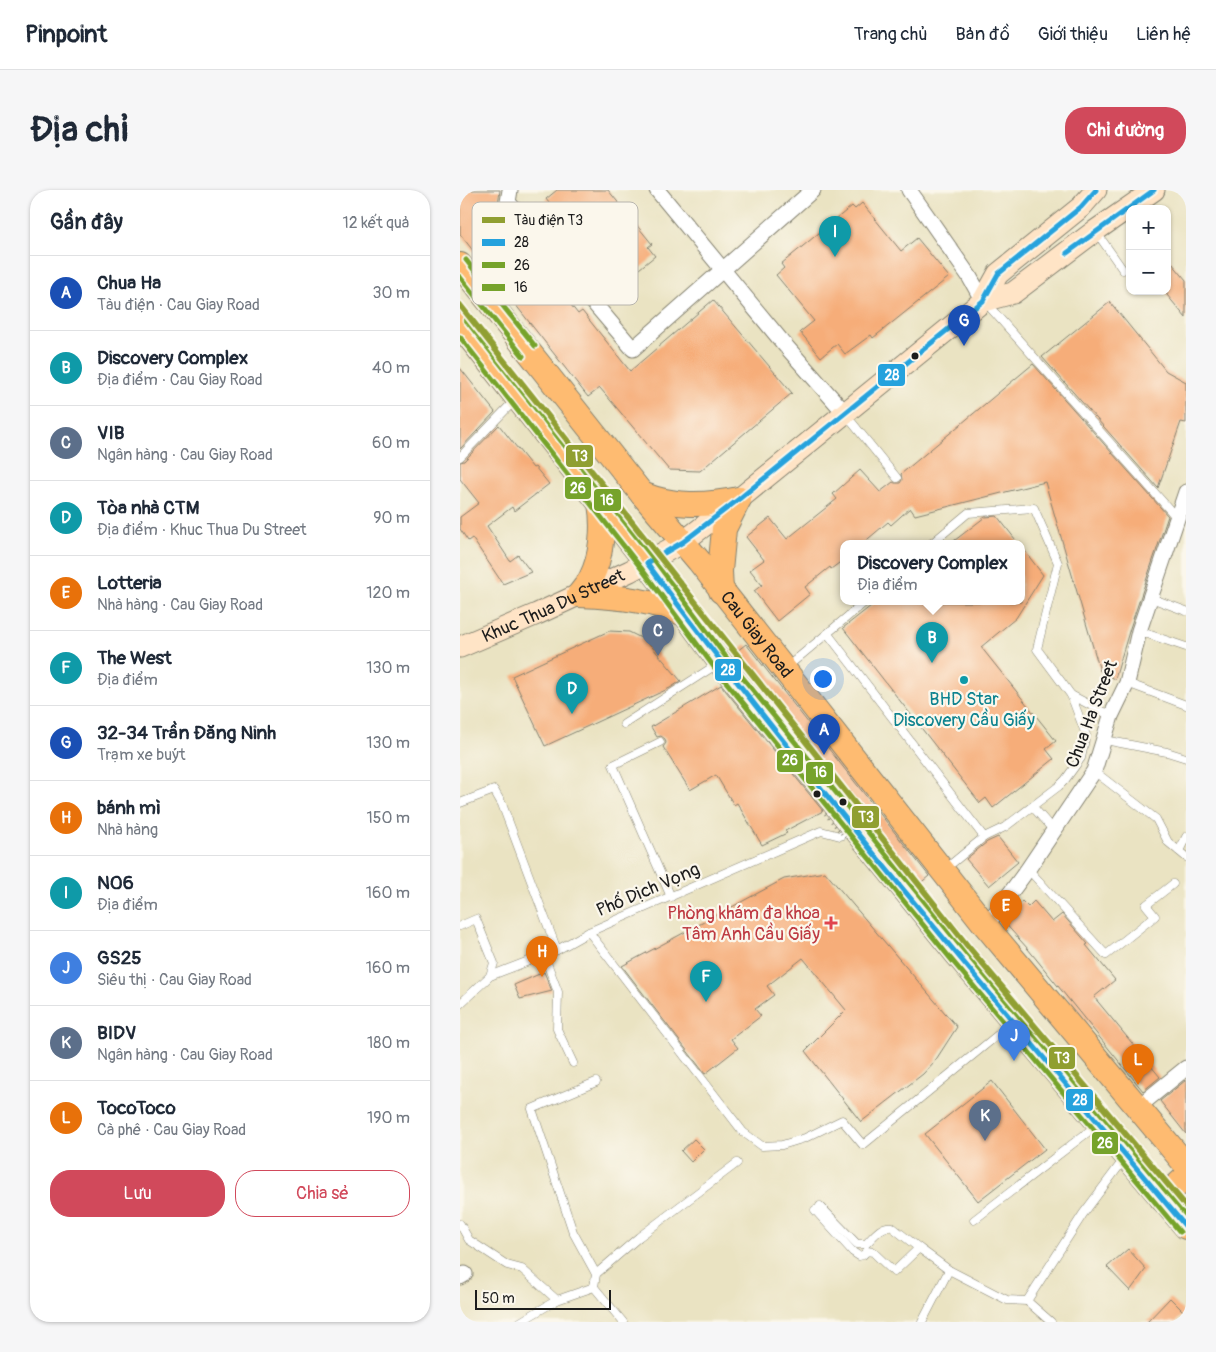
<!DOCTYPE html>
<html lang="vi">
<meta charset="utf-8">
<style>
body{margin:0;font-family:Pangolin,sans-serif;background:#f6f6f7;color:#1f2937}
.controls{position:absolute;right:15px;top:15px;display:grid;overflow:hidden;border-radius:10px;box-shadow:0 1px 4px #0004}
.controls button{width:45px;height:45px;display:grid;place-items:center;padding:0;border:0;border-bottom:1px solid #e0e1e3;background:#fff;color:#1f2937;font:25px sans-serif}
.scale{position:absolute;left:15px;bottom:12px;width:136px;box-sizing:border-box;padding-left:5px;border:2px solid #1c1c1c;border-top:0;font-size:14px;line-height:18px;white-space:nowrap;color:#1c1c1c;-webkit-text-stroke:4px #fbf7ec;paint-order:stroke}
.you{position:absolute;left:362px;top:488px;width:18px;height:18px;margin:-12px;border:4px solid #fff;border-radius:50%;background:#1a73e8;box-shadow:0 0 0 8px #1a73e833}
.badge{display:grid;place-items:center;width:32px;height:32px;border-radius:50%;background:#d1495b;color:#fff;font-size:16px;font-weight:700}
.pin{position:absolute;translate:-50% -41px;filter:drop-shadow(0 1px 2px #0008)}
.pin::after{content:'';position:absolute;top:26px;width:18px;height:15px;background:inherit;clip-path:polygon(0 0,100% 0,50% 100%)}
.popup{position:absolute;left:380px;top:350px;width:185px;height:65px;box-sizing:border-box;display:grid;place-content:center;border-radius:10px;background:#fff;filter:drop-shadow(0 1px 4px #0005);font-size:16px;white-space:nowrap;color:#747a83}
.popup b{font-size:19px;color:#1f2937}
.popup::after{content:'';position:absolute;left:50%;top:100%;margin-left:-10px;border:10px solid transparent;border-top-color:#fff}
.list{margin:0;padding:0;list-style:none}
h2{display:flex;justify-content:space-between;align-items:center;height:65px;margin:0;padding:0 20px;font-size:21px}
h2 small{font-size:16px;font-weight:400;color:#747a83}
.list li{display:grid;grid-template-columns:32px 1fr auto;gap:15px;align-items:center;box-sizing:border-box;height:75px;padding:0 20px;border-top:1px solid #e0e1e3}
.list b{display:block;font-size:19px;white-space:nowrap}
.list p{margin:0;font-size:16px;white-space:nowrap;color:#747a83}
.list em{font-size:16px;font-style:normal;color:#747a83}
.actions{display:flex;gap:10px;padding:15px 20px}
.actions a{flex:1;padding:11px 0;border:1px solid #d1495b;border-radius:20px;text-align:center;font-size:18px;color:#d1495b}
.actions .main{background:#d1495b;color:#fff}
.map{position:relative;flex:none;width:726px;height:1132px;overflow:hidden;border-radius:20px}
header{display:flex;align-items:center;gap:30px;box-sizing:border-box;height:70px;padding:0 25px;background:#fff;border-bottom:1px solid #e0e1e3}
header strong{font-size:24px}
nav{display:flex;gap:28px;margin-inline-start:auto;font-size:18px}
.intro{display:flex;align-items:center;justify-content:space-between;box-sizing:border-box;height:120px;padding:0 30px}
h1{margin:0;font-size:35px}
.button{padding:12px 22px;border-radius:20px;background:#d1495b;color:#fff;font-size:18px;font-weight:700}
main{display:flex;gap:30px;padding:0 30px}
aside{flex:1;background:#fff;border-radius:20px;box-shadow:0 1px 4px #0004}
.map>svg:first-child{display:block}
.building{fill:#f6ad79}
.lines{fill:none;stroke-linecap:round;stroke-linejoin:round}
.lane-casing{stroke:#83806f;stroke-width:9}
.street-casing{stroke:#83806f;stroke-width:17}
.secondary-casing{stroke:#83806f;stroke-width:23}
.primary-casing{stroke:#83806f;stroke-width:26}
.lane{stroke:#fff;stroke-width:8}
.street{stroke:#fff;stroke-width:15}
.secondary{stroke:#ffe4c6;stroke-width:21}
.primary{stroke:#febb71;stroke-width:24}
.path-bridge{stroke:#83806f;stroke-width:3;stroke-dasharray:1 4;stroke-linecap:butt}
.bus-1-casing{stroke:#fbf7ec;stroke-width:9}
.bus-2-casing{stroke:#fbf7ec;stroke-width:9}
.bus-3-casing{stroke:#fbf7ec;stroke-width:9}
.bus-1{stroke:#25a2dd;stroke-width:5}
.bus-2{stroke:#76a32b;stroke-width:5}
.bus-3{stroke:#76a32b;stroke-width:5}
.metro-1-casing{stroke:#fbf7ec;stroke-width:10}
.metro-1{stroke:#909f31;stroke-width:6}
.bus-dot{fill:#1c1c1c;stroke:#fbf7ec;stroke-width:2}
.culture-dot{fill:#0f9aa8;stroke:#fbf7ec;stroke-width:2}
.health-dot{fill:#e0444e;stroke:#fbf7ec;stroke-width:2}
.labels{text-anchor:middle;dominant-baseline:central;stroke-width:4.5;stroke-linejoin:round;paint-order:stroke}
.street-label{font-size:18px;fill:#1c1c1c;stroke:#fbf7ec}
.culture-label{font-size:18px;fill:#0d838f;stroke:#fbf7ec}
.health-label{font-size:18px;fill:#be3a42;stroke:#fbf7ec;text-anchor:end}
.key{fill:#fbf7ec;stroke:#b8b5ae;stroke-width:1}
.key-label{font-size:14px;fill:#1c1c1c}
.line-badge{stroke:#fbf7ec;stroke-width:2}
.badge-label{font-size:14px;text-anchor:middle;font-weight:bold;fill:#fff}
</style>
<header>
<strong>Pinpoint</strong>
<nav><a>Trang chủ</a><a>Bản đồ</a><a>Giới thiệu</a><a>Liên hệ</a></nav>
</header>
<div class="intro"><h1>Địa chỉ</h1><a class="button">Chỉ đường</a></div>
<main>
<aside>
<h2>Gần đây<small>12 kết quả</small></h2>
<ul class="list">
<li><span class="badge" style="background:#1a4fb4">A</span><div><b>Chua Ha</b><p>Tàu điện · Cau Giay Road</p></div><em>30 m</em></li>
<li><span class="badge" style="background:#0f9aa8">B</span><div><b>Discovery Complex</b><p>Địa điểm · Cau Giay Road</p></div><em>40 m</em></li>
<li><span class="badge" style="background:#5c6f8a">C</span><div><b>VIB</b><p>Ngân hàng · Cau Giay Road</p></div><em>60 m</em></li>
<li><span class="badge" style="background:#0f9aa8">D</span><div><b>Tòa nhà CTM</b><p>Địa điểm · Khuc Thua Du Street</p></div><em>90 m</em></li>
<li><span class="badge" style="background:#e8710a">E</span><div><b>Lotteria</b><p>Nhà hàng · Cau Giay Road</p></div><em>120 m</em></li>
<li><span class="badge" style="background:#0f9aa8">F</span><div><b>The West</b><p>Địa điểm</p></div><em>130 m</em></li>
<li><span class="badge" style="background:#1a4fb4">G</span><div><b>32-34 Trần Đăng Ninh</b><p>Trạm xe buýt</p></div><em>130 m</em></li>
<li><span class="badge" style="background:#e8710a">H</span><div><b>bánh mì</b><p>Nhà hàng</p></div><em>150 m</em></li>
<li><span class="badge" style="background:#0f9aa8">I</span><div><b>N06</b><p>Địa điểm</p></div><em>160 m</em></li>
<li><span class="badge" style="background:#3f7fe0">J</span><div><b>GS25</b><p>Siêu thị · Cau Giay Road</p></div><em>160 m</em></li>
<li><span class="badge" style="background:#5c6f8a">K</span><div><b>BIDV</b><p>Ngân hàng · Cau Giay Road</p></div><em>180 m</em></li>
<li><span class="badge" style="background:#e8710a">L</span><div><b>TocoToco</b><p>Cà phê · Cau Giay Road</p></div><em>190 m</em></li>
</ul>
<div class="actions"><a class="main">Lưu</a><a>Chia sẻ</a></div>
</aside>
<div class="map">
<svg width="726" height="1132" viewBox="0 0 726 1132">
<rect width="100%" height="100%" fill="#fbf7ec"/>
<filter id="ink" filterUnits="userSpaceOnUse"><feTurbulence type="fractalNoise" baseFrequency=".02" numOctaves="2"/><feDisplacementMap in="SourceGraphic" scale="10" xChannelSelector="R" yChannelSelector="G"/><feConvolveMatrix kernelMatrix="1 2 1 2 8 2 1 2 1" color-interpolation-filters="sRGB"/></filter>
<filter id="wash" filterUnits="userSpaceOnUse"><feTurbulence type="fractalNoise" baseFrequency=".0096" numOctaves="4" result="noise"/><feDisplacementMap in="SourceGraphic" scale="20" xChannelSelector="R" yChannelSelector="G"/><feGaussianBlur stdDeviation="1.12" result="paint"/><feColorMatrix in="noise" values="0 0 0 0 0 0 0 0 0 0 0 0 0 0 0 0 0 1.4 0 .05"/><feComposite in="paint" operator="in"/></filter>
<g filter="url(#wash)">
<rect width="100%" height="100%" fill="#eae3c2"/>
<g id="blocks">
<g class="building">
<polygon points="0,0 40,0 37,21 118,124 122,121 170,181 253,110 332,203 240,281 209,280 140,198 128,207 0,44"/>
<polygon points="97,0 148,0 192,54 188,57 195,66 158,96 152,89 148,91 124,62 121,65 109,50 112,48 89,20 92,17 86,9"/>
<polygon points="402,13 441,61 457,48 489,87 413,148 411,145 385,164 377,154 361,167 340,142 354,131 316,85 324,78 321,74 392,16 395,19"/>
<polygon points="707,67 726,90 726,128 707,105"/>
<polygon points="650,112 706,181 726,192 726,233 721,232 698,298 582,167"/>
<polygon points="573,174 708,326 670,438 655,489 640,481 585,292 455,325 450,318 431,335 428,332 402,354 383,354 383,370 371,379 370,377 345,397 350,404 317,431 294,401 302,395 290,380 304,370 286,347 310,328 327,349 377,309 373,304 400,280 420,302 433,292 435,293 440,293 442,290 441,284"/>
<polygon points="0,178 35,222 0,259"/>
<polygon points="39,235 73,278 75,277 89,294 54,321 52,317 27,336 50,371 58,365 71,382 43,394 12,348 8,351 0,339 0,327 19,313 0,289 0,272 4,271"/>
<polygon points="537,326 559,354 490,354 525,327"/>
<polygon points="561,356 583,385 556,428 521,457 596,551 586,559 594,569 533,618 526,608 520,613 383,438 416,412 561,412"/>
<polygon points="149,441 169,442 187,451 221,491 210,498 85,556 52,486"/>
<polygon points="286,454 469,686 458,695 272,465"/>
<polygon points="261,495 363,621 325,641 327,643 302,655 277,613 274,615 256,585 230,600 203,557 206,553 205,549 201,546 197,547 191,537"/>
<polygon points="538,647 558,672 529,696 506,669 527,652"/>
<polygon points="365,682 497,837 475,871 463,884 401,932 345,861 386,820 343,768 307,796 314,805 295,819 301,826 271,849 278,858 245,884 162,776 324,689"/>
<polygon points="562,711 568,717 574,711 592,732 602,724 628,754 626,755 655,790 634,807 700,887 683,901 568,759 543,731"/>
<polygon points="84,782 92,801 60,809 54,795"/>
<polygon points="726,890 726,944 700,911"/>
<polygon points="532,891 585,959 518,1011 465,944"/>
<polygon points="234,949 244,959 231,972 221,961"/>
<polygon points="668,1059 686,1079 670,1101 647,1077"/>
<polygon points="710,1108 725,1123 716,1132 687,1132"/>
</g>
</g>
</g>
<g filter="url(#ink)">
<use href="#blocks" fill-opacity="0" stroke="#83806f" stroke-width="1"/>
<g class="lines">
<g class="lane-casing">
<g id="lane">
<polyline points="637,43 663,80"/>
<polyline points="526,113 717,328"/>
<polyline points="386,225 437,288"/>
<polyline points="0,267 56,209"/>
<polyline points="471,354 508,323 574,318 598,373 577,459 611,505 626,545 621,568 605,590 599,596 545,637 524,647 484,680"/>
<polyline points="691,408 726,421"/>
<polyline points="679,441 726,457"/>
<polyline points="368,444 524,647"/>
<polyline points="327,477 405,412"/>
<polyline points="667,493 726,515"/>
<polyline points="611,505 651,526"/>
<polyline points="164,534 259,473"/>
<polyline points="645,550 707,562 726,568"/>
<polyline points="200,552 153,575 211,707"/>
<polyline points="634,581 696,629 708,652 726,667"/>
<polyline points="0,613 34,600 42,614 97,760"/>
<polyline points="573,617 594,641"/>
<polyline points="719,661 726,647"/>
<polyline points="568,679 646,765 695,726 686,715 713,694"/>
<polyline points="0,736 16,729 34,773 30,786"/>
<polyline points="129,742 283,942 302,956 322,955 345,948 382,930 403,955 551,834"/>
<polyline points="84,765 98,802 97,839 113,873"/>
<polyline points="0,814 30,786 97,760 129,742 361,641 380,646 393,642"/>
<path d="M360,1016L397,1054H406C413,1047 421,1035 432,1037L459,1058"/>
<polyline points="355,1020 393,1062 399,1066 403,1065 407,1061 413,1062 434,1082 459,1058 489,1080 547,1110 567,1111"/>
<polyline points="514,1030 637,935"/>
<polyline points="0,1034 9,1050 47,1075 62,1079 97,1110 134,1097 163,1132"/>
<polyline points="136,1084 179,1047 277,973"/>
<polyline points="134,1097 136,1084 113,1042 72,919 136,892"/>
<polyline points="567,1111 623,1024 665,968"/>
<polyline points="567,1111 591,1132"/>
<polyline points="60,1132 97,1110"/>
<polyline points="462,1132 489,1080"/>
</g>
</g>
<g class="street-casing">
<g id="street">
<polyline points="50,0 48,12 173,159 353,0"/>
<polyline points="197,0 324,154 385,223"/>
<polyline points="449,0 509,86 523,111"/>
<polyline points="526,736 568,679 634,581 651,526 667,493 679,441 726,302"/>
<polyline points="678,917 726,878"/>
<polyline points="0,1087 5,1084"/>
</g>
</g>
<g class="secondary-casing">
<g id="secondary">
<polyline points="523,111 553,103 635,41 694,0"/>
<path id="s1" d="M0,457L77,424L170,381L223,352L279,309L523,111L538,84L621,17L636,0"/>
</g>
</g>
<g class="primary-casing">
<g id="primary">
<path id="s2" d="M0,75L182,304L239,371L526,736L726,975"/>
<polyline points="0,135 187,373 260,472 496,763 726,1037"/>
<path d="M182,304C214,317 245,316 279,309"/>
<polyline points="261,401 260,381 264,339 279,309"/>
<path d="M119,405C153,406 196,411 226,425"/>
<path d="M119,405C123,399 128,394 131,388C142,366 144,337 140,313"/>
<polyline points="702,1009 726,987"/>
</g>
</g>
<use href="#lane" class="lane"/>
<use href="#street" class="street"/>
<use href="#secondary" class="secondary"/>
<use href="#primary" class="primary"/>
<polyline class="path-bridge" points="362,620 386,649"/>
<g class="bus-1-casing">
<g id="bus-1">
<path d="M636,0L621,17L538,84L523,111L279,309L223,352L187,373C356,602 543,819 726,1037"/>
<polyline points="607,63 694,0"/>
</g>
</g>
<g class="bus-2-casing">
<g id="bus-2">
<polyline points="0,87 63,166"/>
<polyline points="0,147 181,378 254,477 490,768 720,1042"/>
</g>
</g>
<g class="bus-3-casing">
<g id="bus-3">
<polyline points="6,70 75,156"/>
<polyline points="6,130 193,368 266,467 502,758 726,1025"/>
</g>
</g>
<use href="#bus-1" class="bus-1"/>
<use href="#bus-2" class="bus-2"/>
<use href="#bus-3" class="bus-3"/>
<g class="metro-1-casing">
<polyline id="metro-1" points="0,115 510,759 726,1016"/>
</g>
<use href="#metro-1" class="metro-1"/>
</g>
</g>
<g class="bus-dot">
<circle cx="455" cy="166" r="4.5"/>
<circle cx="357" cy="604" r="4.5"/>
<circle cx="383" cy="612" r="4.5"/>
</g>
<circle class="culture-dot" cx="504" cy="490" r="5"/>
<path class="health-dot" d="M368.5 725.5h5v5h5v5h-5v5h-5v-5h-5v-5h5z"/>
<g class="labels">
<g class="street-label">
<text stroke="none"><textPath href="#s1" startOffset="102">Khuc Thua Du Street</textPath></text>
<text stroke="none"><textPath href="#s2" startOffset="474">Cau Giay Road</textPath></text>
<text transform="translate(632 524) rotate(-69)">Chua Ha Street</text>
<text transform="translate(188 700) rotate(-23)">Phố Dịch Vọng</text>
</g>
<g class="culture-label">
<text x="504" y="509">BHD Star<tspan x="504" dy="21">Discovery Cầu Giấy</tspan></text>
</g>
<g class="health-label">
<text x="360" y="723">Phòng khám đa khoa<tspan x="360" dy="21">Tâm Anh Cầu Giấy</tspan></text>
</g>
</g>
<rect x="12" y="12" width="166" height="103" rx="8" class="key"/>
<rect x="22" y="27" width="23" height="6" fill="#909f31"/>
<rect x="22" y="49" width="23" height="7" fill="#25a2dd"/>
<rect x="22" y="72" width="23" height="6" fill="#76a32b"/>
<rect x="22" y="94" width="23" height="7" fill="#76a32b"/>
<g class="key-label">
<text x="54" y="35">Tàu điện T3</text>
<text x="54" y="57">28</text>
<text x="54" y="80">26</text>
<text x="54" y="102">16</text>
</g>
<g class="line-badge">
<rect x="417" y="173" width="29" height="24" rx="5" fill="#25a2dd"/>
<rect x="105" y="254" width="29" height="24" rx="5" fill="#909f31"/>
<rect x="104" y="286" width="28" height="24" rx="5" fill="#76a32b"/>
<rect x="133" y="298" width="29" height="24" rx="5" fill="#76a32b"/>
<rect x="254" y="468" width="28" height="24" rx="5" fill="#25a2dd"/>
<rect x="316" y="559" width="28" height="24" rx="5" fill="#76a32b"/>
<rect x="345" y="571" width="29" height="24" rx="5" fill="#76a32b"/>
<rect x="391" y="615" width="29" height="24" rx="5" fill="#909f31"/>
<rect x="588" y="856" width="28" height="24" rx="5" fill="#909f31"/>
<rect x="605" y="898" width="29" height="24" rx="5" fill="#25a2dd"/>
<rect x="631" y="941" width="28" height="24" rx="5" fill="#76a32b"/>
</g>
<g class="badge-label">
<text x="432" y="190">28</text>
<text x="120" y="271">T3</text>
<text x="118" y="303">26</text>
<text x="147" y="315">16</text>
<text x="268" y="485">28</text>
<text x="330" y="575">26</text>
<text x="360" y="587">16</text>
<text x="406" y="632">T3</text>
<text x="602" y="873">T3</text>
<text x="620" y="915">28</text>
<text x="645" y="958">26</text>
</g>
</svg>
<div class="controls">
<button>+</button>
<button>−</button>
</div>
<div class="scale">50 m</div>
<div class="you"></div>
<div class="pin badge" style="left:364px;top:565px;background:#1a4fb4">A</div>
<div class="pin badge" style="left:472px;top:473px;background:#0f9aa8">B</div>
<div class="popup"><b>Discovery Complex</b>Địa điểm</div>
<div class="pin badge" style="left:198px;top:466px;background:#5c6f8a">C</div>
<div class="pin badge" style="left:112px;top:524px;background:#0f9aa8">D</div>
<div class="pin badge" style="left:546px;top:741px;background:#e8710a">E</div>
<div class="pin badge" style="left:246px;top:812px;background:#0f9aa8">F</div>
<div class="pin badge" style="left:504px;top:156px;background:#1a4fb4">G</div>
<div class="pin badge" style="left:82px;top:787px;background:#e8710a">H</div>
<div class="pin badge" style="left:375px;top:67px;background:#0f9aa8">I</div>
<div class="pin badge" style="left:554px;top:871px;background:#3f7fe0">J</div>
<div class="pin badge" style="left:525px;top:951px;background:#5c6f8a">K</div>
<div class="pin badge" style="left:678px;top:895px;background:#e8710a">L</div>
</div>
</main>
